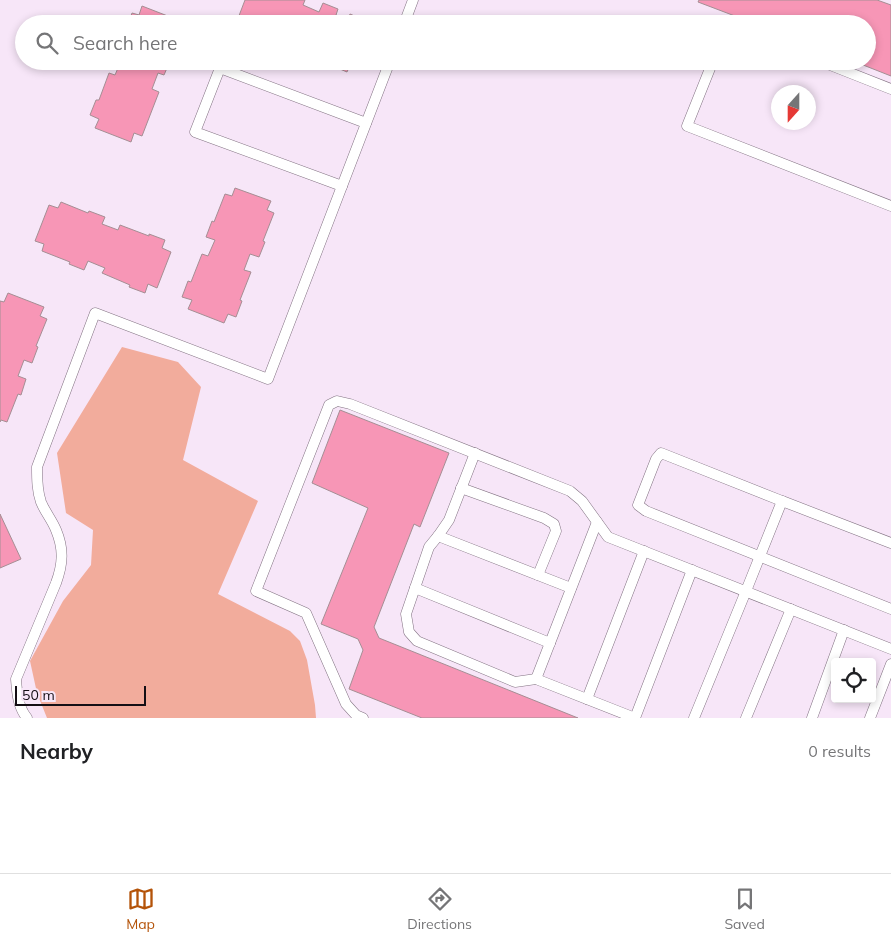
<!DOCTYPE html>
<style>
body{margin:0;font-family:Mulish,sans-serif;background:#f2f2f2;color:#202124}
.controls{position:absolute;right:15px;bottom:15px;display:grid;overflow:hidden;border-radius:5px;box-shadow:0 2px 8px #0003}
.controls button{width:45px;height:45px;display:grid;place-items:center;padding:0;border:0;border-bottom:1px solid #e0e0e0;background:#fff;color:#202124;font:25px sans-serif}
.compass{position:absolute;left:771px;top:85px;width:45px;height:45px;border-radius:50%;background:#fff;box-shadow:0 2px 8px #0003;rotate:201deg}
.scale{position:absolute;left:15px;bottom:12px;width:131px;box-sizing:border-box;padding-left:5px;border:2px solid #140f15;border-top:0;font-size:14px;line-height:18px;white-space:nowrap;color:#140f15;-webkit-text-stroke:4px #f7e6f8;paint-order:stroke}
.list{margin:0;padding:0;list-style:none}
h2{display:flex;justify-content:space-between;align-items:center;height:65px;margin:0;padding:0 20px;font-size:21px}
h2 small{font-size:16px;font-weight:400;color:#757577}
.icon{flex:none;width:28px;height:28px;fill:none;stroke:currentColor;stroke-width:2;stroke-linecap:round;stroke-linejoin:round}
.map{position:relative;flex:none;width:891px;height:718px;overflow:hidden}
.search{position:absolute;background:#fff;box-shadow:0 2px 8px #0003;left:15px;right:15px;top:15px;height:55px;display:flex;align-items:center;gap:12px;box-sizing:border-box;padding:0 18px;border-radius:28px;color:#757577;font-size:19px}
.sheet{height:155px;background:#fff}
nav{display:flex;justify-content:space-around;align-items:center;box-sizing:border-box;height:70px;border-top:1px solid #e0e0e0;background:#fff;font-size:14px;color:#757577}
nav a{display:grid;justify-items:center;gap:2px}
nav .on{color:#b45309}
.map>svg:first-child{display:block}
.green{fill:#f2ac9c}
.building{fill:#f796b6;stroke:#a58e94}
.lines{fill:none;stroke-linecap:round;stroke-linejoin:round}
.lane-casing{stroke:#837383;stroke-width:11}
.lane{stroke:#fff;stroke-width:10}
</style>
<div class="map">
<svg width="891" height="718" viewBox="0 0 891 718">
<rect width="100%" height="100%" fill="#f7e6f8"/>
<polygon class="green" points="122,347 178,362 201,387 183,460 258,501 218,594 290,631 300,641 307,660 315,705 316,718 47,718 37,693 30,661 63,601 91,565 93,530 66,513 57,453"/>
<g class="building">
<polygon points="245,0 305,0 303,5 319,12 323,3 338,9 336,15 348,19 350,14 366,21 365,24 244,24 237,21"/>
<polygon points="699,0 877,0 891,5 891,76 853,61 867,61 867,24 756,24 698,2"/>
<polygon points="142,6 178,20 177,24 128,24 132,13 139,15"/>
<polygon points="121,61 170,61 164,75 158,73 152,89 159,92 142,136 134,133 131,142 95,128 99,119 90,115 96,100 99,100 109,73 115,75"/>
<polygon points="321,61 360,61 358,68 350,65 347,72"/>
<polygon points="235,188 271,201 267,210 274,213 263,241 265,242 259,257 250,254 244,270 251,272 240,300 242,301 236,317 228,314 224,323 188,309 192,300 182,297 188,281 191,282 202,254 208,256 215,240 206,237 212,221 214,222 225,194 232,196"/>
<polygon points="61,202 88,213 89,211 105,217 102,224 118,230 120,225 149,236 149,234 165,240 162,248 171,252 157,288 148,284 145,293 129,287 130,285 102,273 105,268 88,261 84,270 69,264 70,262 42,251 44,244 35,241 49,205 58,208"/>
<polygon points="8,293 44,307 40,316 47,319 36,346 38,347 32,363 24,360 18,376 26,379 21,395 18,394 7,422 1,420 0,422 0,301 4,302"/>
<polygon points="340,410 449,453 420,527 414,524 374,627 379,638 578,718 422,718 349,689 363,650 358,639 321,624 368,508 312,483"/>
<polygon points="0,514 21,559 0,568"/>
</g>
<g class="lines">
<g class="lane-casing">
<g id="lane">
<polyline points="404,24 413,0"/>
<polyline points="713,61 687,126 891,206"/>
<polyline points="820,61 891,89"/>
<polyline points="342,186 195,132 220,68 366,123"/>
<polyline points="475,453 449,520 438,536 429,547 406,614 409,632 417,641 515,682 536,679 635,718 692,570"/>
<polyline points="461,488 544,518 554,524 556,531 538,575"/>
<polyline points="782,501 661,453 656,459 638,505 646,511 891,609"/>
<polyline points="438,536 571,588"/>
<polyline points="415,588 550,643"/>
<polyline points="536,679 597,522"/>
<polyline points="587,699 644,551"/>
<path d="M27,718C18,707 17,693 16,679L56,583C63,564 64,549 56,530C52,520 45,512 41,502C37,491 37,479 37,467L95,313L268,379L390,61"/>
<polyline points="363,718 356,715 346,704 306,613 256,591 329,405 337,401 350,404 570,491 582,501 608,537 891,649"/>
<polyline points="694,718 746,591 782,501 891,543"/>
<polyline points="746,718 791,609"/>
<polyline points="812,718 844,630"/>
<polyline points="870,718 891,664"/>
</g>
</g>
<use href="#lane" class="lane"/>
</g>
</svg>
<div class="controls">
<button><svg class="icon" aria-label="locate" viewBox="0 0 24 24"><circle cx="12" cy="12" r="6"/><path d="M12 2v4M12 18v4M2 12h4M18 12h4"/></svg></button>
</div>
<svg class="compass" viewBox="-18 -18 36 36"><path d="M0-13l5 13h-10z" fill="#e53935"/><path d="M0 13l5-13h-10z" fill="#757577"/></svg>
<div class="scale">50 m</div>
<div class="search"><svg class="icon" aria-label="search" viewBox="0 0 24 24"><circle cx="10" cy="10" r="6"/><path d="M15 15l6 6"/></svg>Search here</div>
</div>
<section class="sheet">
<h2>Nearby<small>0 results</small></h2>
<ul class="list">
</ul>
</section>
<nav>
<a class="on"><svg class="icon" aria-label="map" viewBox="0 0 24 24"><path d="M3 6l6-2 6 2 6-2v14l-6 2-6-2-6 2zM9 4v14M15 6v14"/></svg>Map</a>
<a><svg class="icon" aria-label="directions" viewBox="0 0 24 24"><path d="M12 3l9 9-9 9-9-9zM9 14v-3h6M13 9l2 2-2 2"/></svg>Directions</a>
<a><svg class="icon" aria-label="saved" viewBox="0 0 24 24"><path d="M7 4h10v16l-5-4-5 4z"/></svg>Saved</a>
</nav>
